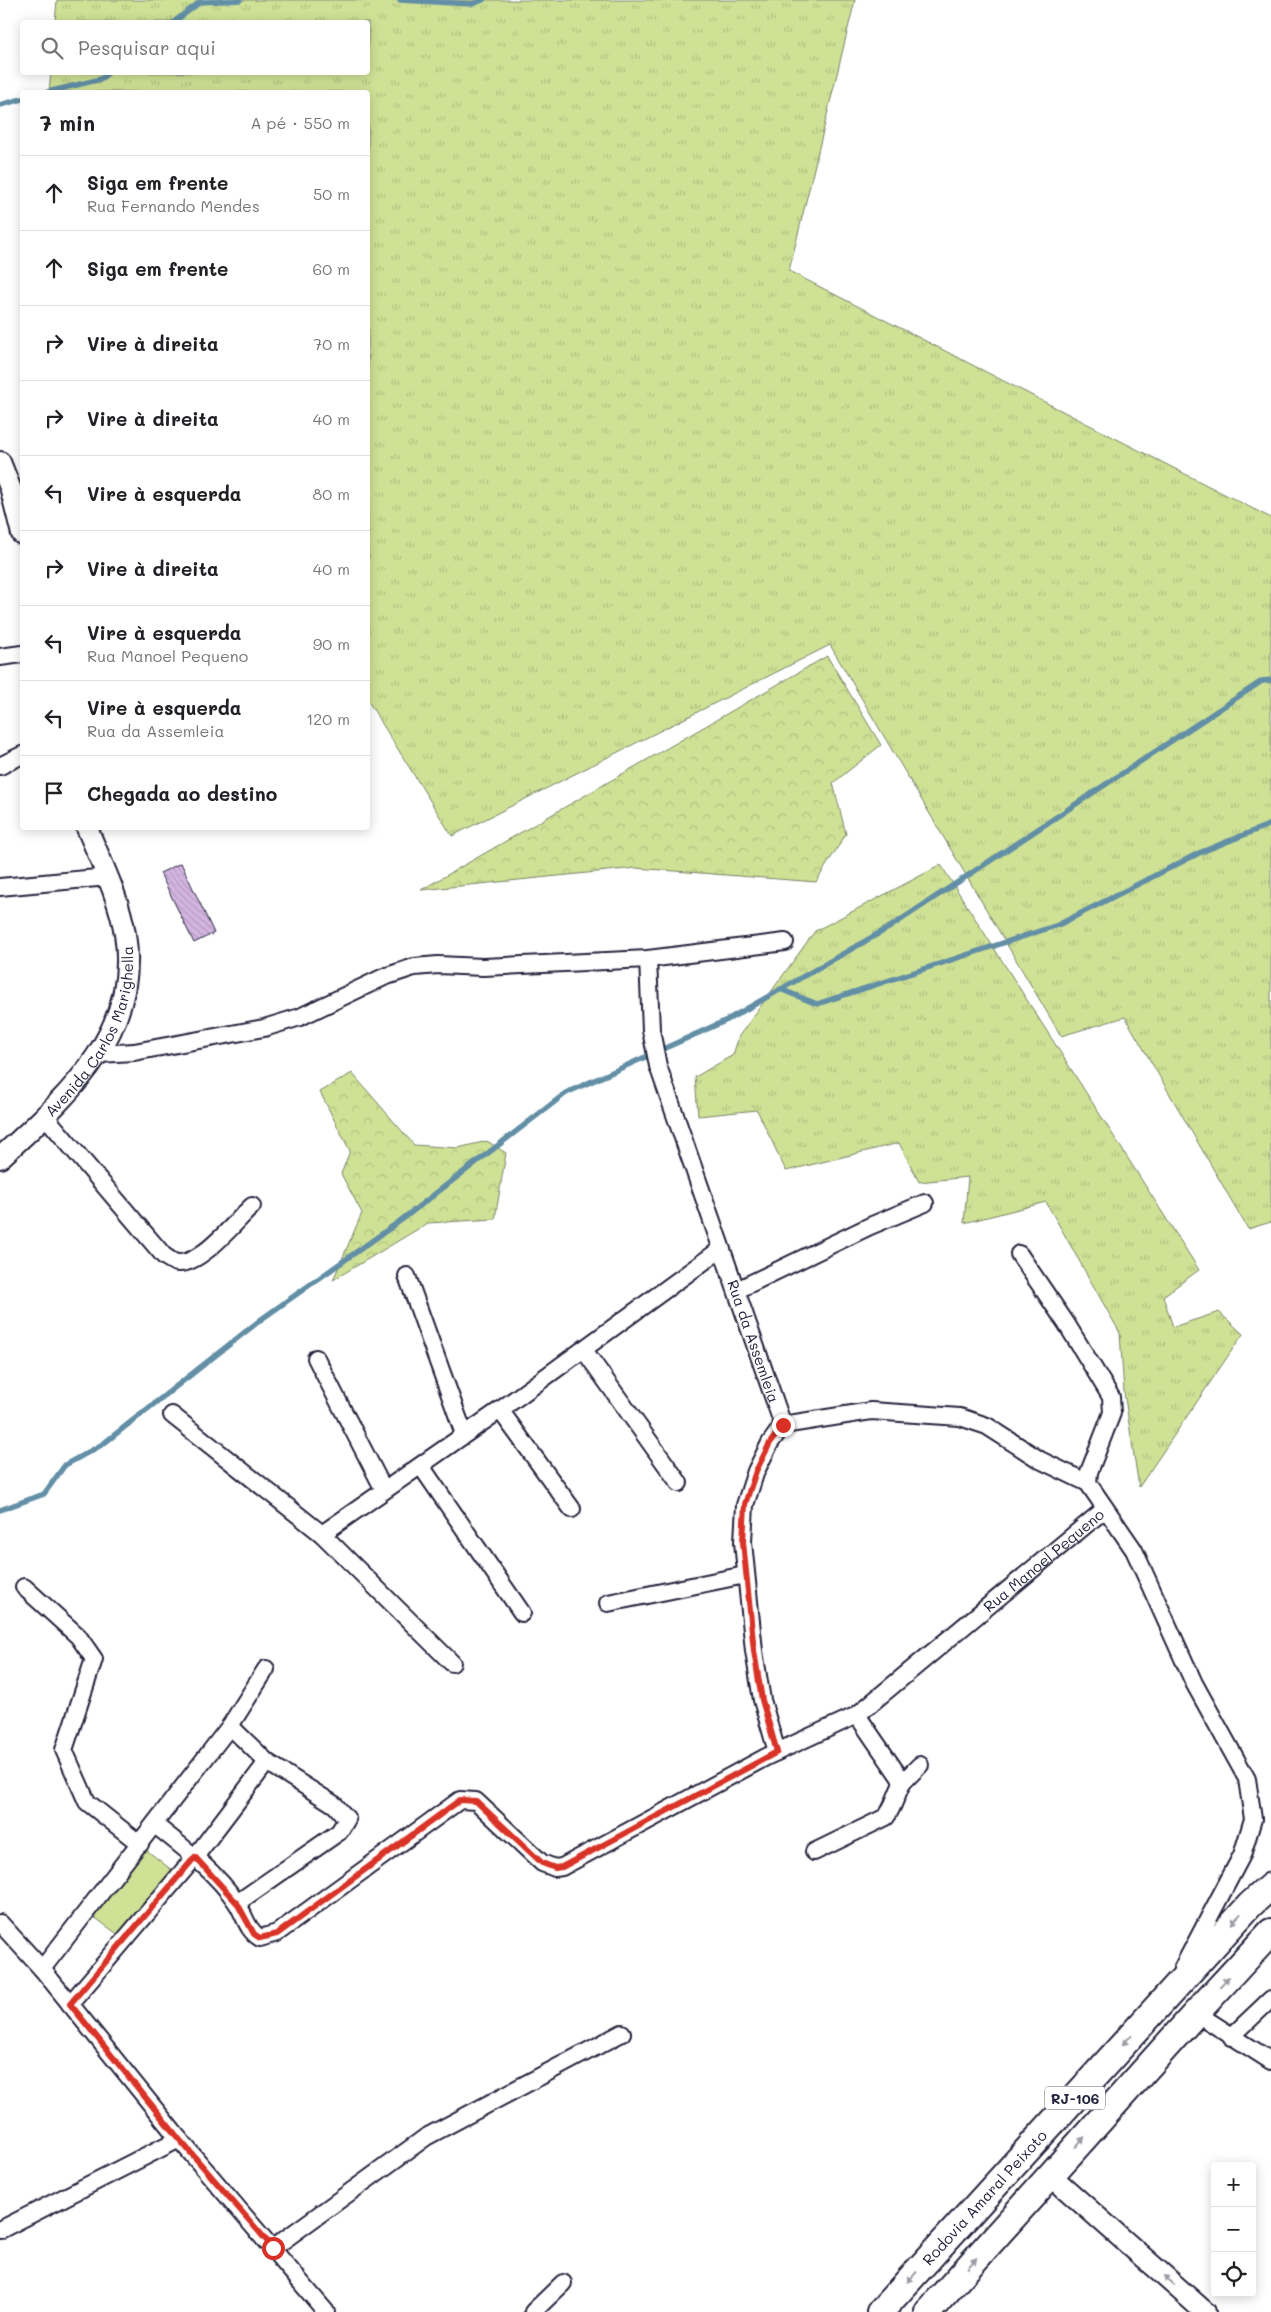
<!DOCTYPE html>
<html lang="pt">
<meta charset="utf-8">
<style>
body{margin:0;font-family:Mali,sans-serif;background:#f2f2f2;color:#202124}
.controls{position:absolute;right:15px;bottom:15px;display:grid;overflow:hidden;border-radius:5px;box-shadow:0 2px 12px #0003}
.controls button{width:45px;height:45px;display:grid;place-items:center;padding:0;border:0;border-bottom:1px solid #e0e0e0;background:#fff;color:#202124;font:25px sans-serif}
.stop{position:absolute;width:15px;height:15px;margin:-11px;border:4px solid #d93025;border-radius:50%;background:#fff}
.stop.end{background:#d93025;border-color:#fff;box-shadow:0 1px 5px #0008}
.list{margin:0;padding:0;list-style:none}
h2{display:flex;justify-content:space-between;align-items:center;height:65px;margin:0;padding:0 20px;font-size:21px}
h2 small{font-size:16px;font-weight:400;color:#757577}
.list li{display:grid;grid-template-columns:32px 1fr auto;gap:15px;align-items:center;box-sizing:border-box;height:75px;padding:0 20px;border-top:1px solid #e0e0e0}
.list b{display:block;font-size:19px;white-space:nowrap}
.list p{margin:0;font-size:16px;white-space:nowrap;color:#757577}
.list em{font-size:16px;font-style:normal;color:#757577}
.icon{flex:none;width:28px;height:28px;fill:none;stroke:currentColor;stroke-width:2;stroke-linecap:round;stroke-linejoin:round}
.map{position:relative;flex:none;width:1271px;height:2312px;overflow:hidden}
.search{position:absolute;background:#fff;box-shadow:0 2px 12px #0003;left:20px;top:20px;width:350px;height:55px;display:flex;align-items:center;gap:12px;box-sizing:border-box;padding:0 18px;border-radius:5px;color:#757577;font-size:19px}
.panel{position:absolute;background:#fff;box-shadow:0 2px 12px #0003;left:20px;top:90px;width:350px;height:740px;border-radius:5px}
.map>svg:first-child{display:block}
.grass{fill:url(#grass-tufts);stroke:#788268}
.forest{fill:url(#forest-crowns);stroke:#788268}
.pitch{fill:#cfe195;stroke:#788268}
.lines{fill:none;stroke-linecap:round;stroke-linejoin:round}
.stream{stroke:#628fa6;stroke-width:5.5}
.building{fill:url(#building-back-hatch);stroke:#22223b}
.minor-casing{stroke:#22223b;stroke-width:20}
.tertiary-casing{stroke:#22223b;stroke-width:24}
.trunk-casing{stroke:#22223b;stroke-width:30}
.minor{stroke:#fff;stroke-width:16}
.tertiary{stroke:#fff;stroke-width:20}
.trunk{stroke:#fff;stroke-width:26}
.oneway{fill:#9c9ca7}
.route{stroke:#d93025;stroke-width:6}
.labels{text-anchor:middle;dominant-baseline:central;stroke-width:4.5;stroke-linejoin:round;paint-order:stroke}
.shield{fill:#fff;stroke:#646476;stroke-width:1}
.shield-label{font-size:14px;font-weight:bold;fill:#22223b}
.street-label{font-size:15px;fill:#22223b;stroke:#fff}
</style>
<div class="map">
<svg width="1271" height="2312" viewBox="0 0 1271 2312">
<defs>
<pattern id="grass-tufts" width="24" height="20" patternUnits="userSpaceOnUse" patternTransform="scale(1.25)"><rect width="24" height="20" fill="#cfe195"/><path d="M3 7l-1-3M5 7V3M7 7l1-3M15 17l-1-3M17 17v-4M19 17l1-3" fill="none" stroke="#b1c181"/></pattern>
<pattern id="forest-crowns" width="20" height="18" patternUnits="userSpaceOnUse" patternTransform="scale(1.25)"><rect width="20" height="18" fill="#cfe195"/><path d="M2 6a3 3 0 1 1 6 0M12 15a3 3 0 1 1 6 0" fill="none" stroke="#b1c181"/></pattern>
<pattern id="building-back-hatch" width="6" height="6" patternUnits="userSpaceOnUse" patternTransform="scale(1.25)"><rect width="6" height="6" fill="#d4b4e0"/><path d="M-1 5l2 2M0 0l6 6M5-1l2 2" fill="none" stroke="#b69ac1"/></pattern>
</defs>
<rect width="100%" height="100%" fill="#fff"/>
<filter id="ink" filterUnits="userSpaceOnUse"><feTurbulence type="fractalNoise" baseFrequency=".02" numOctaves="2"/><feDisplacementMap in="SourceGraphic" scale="10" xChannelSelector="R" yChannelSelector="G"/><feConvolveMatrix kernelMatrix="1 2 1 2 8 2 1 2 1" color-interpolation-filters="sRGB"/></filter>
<g filter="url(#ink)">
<g class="grass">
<polygon points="57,0 855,0 789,271 1271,518 1271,1222 1248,1229 1125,1017 1061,1036 830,645 452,836 368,701 368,92 49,92 51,73 368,72 368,22 55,22"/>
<polygon points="941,865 1199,1270 1163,1296 1173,1327 1219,1312 1243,1334 1139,1487 1124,1392 1120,1333 1046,1202 964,1223 968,1177 919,1182 899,1143 786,1171 757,1110 698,1116 695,1077 733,1055 739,1036 815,931"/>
</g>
<g class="forest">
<polygon points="827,656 881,745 833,783 846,834 816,882 636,868 421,890"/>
<polygon points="352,1073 414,1145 458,1148 487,1141 506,1153 495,1219 428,1223 333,1280 362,1213 341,1174 350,1151 320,1092"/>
</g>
<polygon class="pitch" points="145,1849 178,1875 127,1941 94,1917"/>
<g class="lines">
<g class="stream">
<polyline points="400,0 472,4 483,0"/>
<polyline points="174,22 200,2 240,0"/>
<polyline points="48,92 101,79 109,72"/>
<polyline points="0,105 22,99"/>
<polyline points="780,989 817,1004 1058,925 1199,853 1271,824"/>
<polyline points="0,1510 44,1494 65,1465 103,1444 263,1318 400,1221 566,1093 727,1020 890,927 1262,681 1271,680"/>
</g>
</g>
<polygon class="building" points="181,863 214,933 194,943 160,873"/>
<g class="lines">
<g class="minor-casing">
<g id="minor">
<polyline points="0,657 22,654"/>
<polyline points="0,766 22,755"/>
<polyline points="0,887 108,877"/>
<path id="s1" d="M648,959L651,1030L658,1066L783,1425"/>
<polyline points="99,1054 134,1052 264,1028 300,1017 384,977 414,967 438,965 483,967 648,959 785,942"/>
<path d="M45,1116L164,1256C168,1258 173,1263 178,1263C201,1265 235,1222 252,1206"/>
<polyline points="1019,1254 1066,1323 1111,1397 1112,1413 1089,1472 1088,1483"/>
<polyline points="407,1276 464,1434"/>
<polyline points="737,1290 870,1226 925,1203"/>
<polyline points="584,1350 679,1483"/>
<polyline points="316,1358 384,1490"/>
<polyline points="500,1410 572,1509"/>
<polyline points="172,1415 322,1534 452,1663"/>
<polyline points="783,1425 871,1411 960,1417 987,1426 1040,1460 1088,1483 1134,1550 1194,1683 1247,1779 1253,1819 1242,1855 1182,1969"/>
<polyline points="421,1466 522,1613"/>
<polyline points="322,1534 500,1410 721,1249"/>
<polyline points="24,1587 78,1636 94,1659 64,1750 87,1802 140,1844"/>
<polyline points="608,1603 745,1575"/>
<polyline points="857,1715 903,1782 920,1765"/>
<polyline points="230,1726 267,1762 335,1805 347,1819 339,1832 237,1903"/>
<polyline points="777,1752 762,1700 754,1651 743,1542 745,1505 756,1471 770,1443 783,1425"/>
<path id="s2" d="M155,1825C183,1847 217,1873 237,1903C245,1916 247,1930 260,1938L277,1933L460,1800L476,1801L542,1863L555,1868L562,1867L766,1757L857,1715L1105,1509"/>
<path d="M814,1852L886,1817C894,1807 896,1794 903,1782"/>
<polyline points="0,1923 42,1969 179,2139 326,2312"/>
<polyline points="42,1969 230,1726 266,1669"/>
<polyline points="70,2004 195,1857 267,1762"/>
<polyline points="1196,2013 1271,2061"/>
<polyline points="1231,2037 1271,1999"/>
<polyline points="0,2230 179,2139"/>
<polyline points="273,2248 426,2137 622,2033"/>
<polyline points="533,2312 563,2283"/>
</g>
</g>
<g class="tertiary-casing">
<g id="tertiary">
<polyline points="0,462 11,490 22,534"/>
<path id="s3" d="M0,1158C66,1097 141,1034 125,934C119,897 101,862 87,828"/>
<polyline points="1050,2175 1205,2312"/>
</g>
</g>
<g class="trunk-casing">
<g id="trunk">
<path id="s4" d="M880,2312L1250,1905L1271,1886"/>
<polyline points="928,2312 1196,2013 1271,1932"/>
</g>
</g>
<use href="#minor" class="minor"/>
<use href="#tertiary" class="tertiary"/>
<use href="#trunk" class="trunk"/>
</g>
<defs><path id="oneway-solid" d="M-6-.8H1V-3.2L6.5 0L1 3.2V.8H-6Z" transform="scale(1.25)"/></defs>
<g class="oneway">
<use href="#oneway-solid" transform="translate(1236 1919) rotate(132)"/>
<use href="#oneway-solid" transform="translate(1224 1982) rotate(-47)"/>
<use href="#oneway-solid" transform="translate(1127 2040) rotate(132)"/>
<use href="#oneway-solid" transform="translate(1080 2142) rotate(-48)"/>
<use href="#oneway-solid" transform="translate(972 2263) rotate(-48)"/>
<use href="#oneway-solid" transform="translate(912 2277) rotate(133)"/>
<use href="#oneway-solid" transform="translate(1169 2280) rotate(-139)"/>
</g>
</g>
<g class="lines" filter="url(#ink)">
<polyline class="route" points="273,2248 179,2139 70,2004 195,1857 237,1903 254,1934 260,1938 277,1934 460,1800 476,1801 542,1863 555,1868 562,1867 777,1752 762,1700 754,1651 743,1542 745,1504 756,1471 770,1443 783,1425"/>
</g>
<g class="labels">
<rect class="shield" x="1045" y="2086.5" width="60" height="23" rx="4"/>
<g class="shield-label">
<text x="1075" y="2098">RJ-106</text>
</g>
<g class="street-label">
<text stroke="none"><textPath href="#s3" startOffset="161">Avenida Carlos Marighella</textPath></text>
<text stroke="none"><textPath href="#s1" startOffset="399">Rua da Assemleia</textPath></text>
<text stroke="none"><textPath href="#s2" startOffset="1102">Rua Manoel Pequeno</textPath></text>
<text stroke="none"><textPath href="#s4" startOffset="155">Rodovia Amaral Peixoto</textPath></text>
</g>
</g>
</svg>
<div class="controls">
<button>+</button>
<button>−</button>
<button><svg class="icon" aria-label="locate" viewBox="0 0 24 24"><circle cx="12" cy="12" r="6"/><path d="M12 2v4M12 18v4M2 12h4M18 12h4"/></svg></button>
</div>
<div class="stop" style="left:273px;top:2248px"></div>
<div class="stop end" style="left:783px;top:1425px"></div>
<div class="search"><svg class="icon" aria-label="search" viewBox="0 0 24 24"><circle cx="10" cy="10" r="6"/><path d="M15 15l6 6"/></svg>Pesquisar aqui</div>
<section class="panel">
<h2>7 min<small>A pé · 550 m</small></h2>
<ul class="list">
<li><svg class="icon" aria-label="ahead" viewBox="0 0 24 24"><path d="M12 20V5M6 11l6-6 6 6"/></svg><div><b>Siga em frente</b><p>Rua Fernando Mendes</p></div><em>50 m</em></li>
<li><svg class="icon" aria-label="ahead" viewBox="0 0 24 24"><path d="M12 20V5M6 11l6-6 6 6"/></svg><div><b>Siga em frente</b></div><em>60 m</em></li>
<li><svg class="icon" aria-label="right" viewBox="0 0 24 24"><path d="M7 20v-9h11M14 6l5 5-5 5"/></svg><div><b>Vire à direita</b></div><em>70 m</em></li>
<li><svg class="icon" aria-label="right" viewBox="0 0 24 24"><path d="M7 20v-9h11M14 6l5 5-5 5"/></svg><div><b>Vire à direita</b></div><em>40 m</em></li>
<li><svg class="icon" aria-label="left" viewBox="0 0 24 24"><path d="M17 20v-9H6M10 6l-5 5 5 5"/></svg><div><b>Vire à esquerda</b></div><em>80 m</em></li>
<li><svg class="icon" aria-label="right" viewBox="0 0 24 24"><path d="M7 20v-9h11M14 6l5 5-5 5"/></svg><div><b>Vire à direita</b></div><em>40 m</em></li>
<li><svg class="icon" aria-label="left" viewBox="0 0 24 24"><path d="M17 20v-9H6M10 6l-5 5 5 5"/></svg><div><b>Vire à esquerda</b><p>Rua Manoel Pequeno</p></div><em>90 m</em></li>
<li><svg class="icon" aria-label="left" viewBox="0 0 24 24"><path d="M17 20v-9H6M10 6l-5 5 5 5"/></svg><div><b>Vire à esquerda</b><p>Rua da Assemleia</p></div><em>120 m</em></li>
<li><svg class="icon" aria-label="arrive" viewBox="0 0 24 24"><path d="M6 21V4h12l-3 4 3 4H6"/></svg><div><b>Chegada ao destino</b></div></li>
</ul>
</section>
</div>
